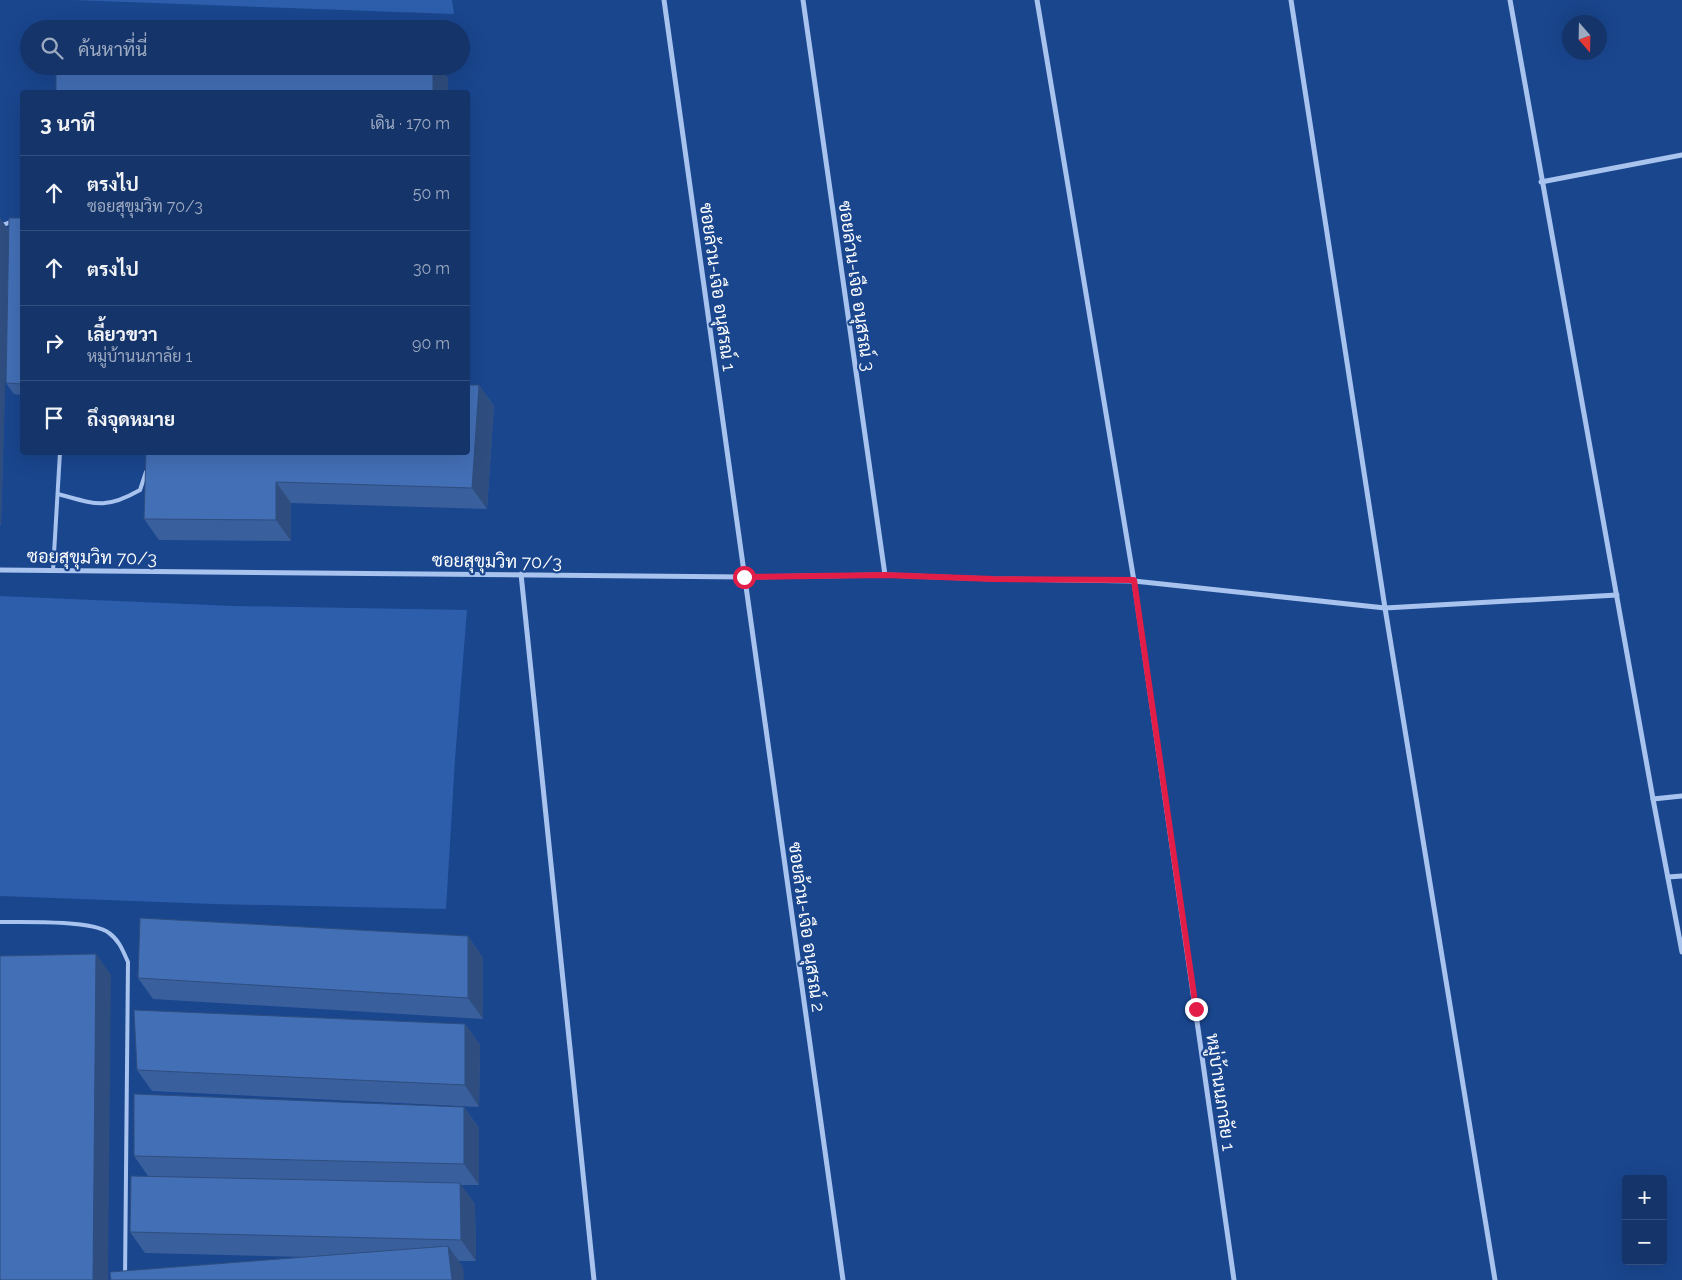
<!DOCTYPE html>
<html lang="th">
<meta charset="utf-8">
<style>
body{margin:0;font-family:Raleway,Sarabun,sans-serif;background:#213f72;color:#f1f3f6}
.controls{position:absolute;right:15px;bottom:15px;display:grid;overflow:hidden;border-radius:5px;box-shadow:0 5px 20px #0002}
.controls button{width:45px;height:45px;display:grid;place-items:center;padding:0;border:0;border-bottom:1px solid #334f7e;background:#14346a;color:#f1f3f6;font:25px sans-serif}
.compass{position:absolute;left:1562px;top:15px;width:45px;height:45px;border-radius:50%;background:#14346a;box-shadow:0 5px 20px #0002;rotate:160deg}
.stop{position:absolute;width:15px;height:15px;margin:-11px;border:4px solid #e11d48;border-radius:50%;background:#fff}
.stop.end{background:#e11d48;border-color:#fff;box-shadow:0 1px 5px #0008}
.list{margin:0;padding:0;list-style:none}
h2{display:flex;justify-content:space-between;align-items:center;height:65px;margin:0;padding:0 20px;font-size:21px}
h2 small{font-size:16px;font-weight:400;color:#9daac1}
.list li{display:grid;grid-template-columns:32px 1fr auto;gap:15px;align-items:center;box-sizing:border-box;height:75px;padding:0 20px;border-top:1px solid #334f7e}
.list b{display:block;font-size:19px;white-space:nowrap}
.list p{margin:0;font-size:16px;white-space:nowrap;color:#9daac1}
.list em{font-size:16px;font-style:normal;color:#9daac1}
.icon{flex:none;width:28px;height:28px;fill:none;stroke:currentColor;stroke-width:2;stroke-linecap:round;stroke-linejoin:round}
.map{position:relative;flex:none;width:1682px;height:1280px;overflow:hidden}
.search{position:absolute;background:#14346a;box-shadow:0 5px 20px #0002;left:20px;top:20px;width:450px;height:55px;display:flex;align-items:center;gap:12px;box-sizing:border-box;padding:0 18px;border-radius:28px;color:#9daac1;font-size:19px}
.panel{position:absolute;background:#14346a;box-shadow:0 5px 20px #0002;left:20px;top:90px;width:450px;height:365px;border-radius:5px}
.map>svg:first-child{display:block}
.green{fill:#2d5eac}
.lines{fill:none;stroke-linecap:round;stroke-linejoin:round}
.service{stroke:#a7c3ee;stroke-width:4}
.minor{stroke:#a7c3ee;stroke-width:5}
.wall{fill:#3a5f9d}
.shaded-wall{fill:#2f4e7f}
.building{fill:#436fb6;stroke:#2f4e7f}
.route{stroke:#e11d48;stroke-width:6}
.labels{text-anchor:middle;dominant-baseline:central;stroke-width:4.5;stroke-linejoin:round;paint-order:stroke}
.street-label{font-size:18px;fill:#fff;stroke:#1a468e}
</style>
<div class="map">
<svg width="1682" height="1280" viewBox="0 0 1682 1280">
<rect width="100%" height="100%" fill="#1a468e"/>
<g class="green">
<polygon points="74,0 452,0 454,14"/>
<polygon points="0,596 233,606 467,610 455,759 446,909 214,904 0,896"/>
</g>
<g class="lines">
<g class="service">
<polyline points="0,226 11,222 22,223"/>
<path d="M58,494C95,504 105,510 140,490L146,472"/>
<polyline points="53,571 60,452"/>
<path d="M0,922C23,922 93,920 109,933C119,940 123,951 128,962L125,1280"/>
</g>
<g class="minor">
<polyline points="664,0 843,1280"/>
<polyline points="803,0 885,575"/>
<polyline points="1037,0 1134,581 1234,1280"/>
<polyline points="1291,0 1385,608 1495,1280"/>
<polyline points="1510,0 1653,799 1682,952"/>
<polyline points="1541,182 1682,155"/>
<polyline points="0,570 744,577 885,575 993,579 1134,581 1385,608 1617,595"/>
<polyline points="521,574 594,1280"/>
<polyline points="1653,799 1682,796"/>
<polyline points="1668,877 1682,876"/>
</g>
</g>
<g class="wall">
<polygon points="0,218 8,230 22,218 22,395 14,394 6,383 6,349 1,525 0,525"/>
<polygon points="479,385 494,406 487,509 291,503 291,541 159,540 144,519"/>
<polygon points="468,936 483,958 483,1019 153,999 138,978"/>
<polygon points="465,1024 480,1045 479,1107 152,1091 137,1070"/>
<polygon points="464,1107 479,1128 479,1185 461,1185 475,1204 476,1261 458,1261 463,1267 305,1257 145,1253 130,1232 148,1176 134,1156"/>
</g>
<g class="shaded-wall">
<polygon points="433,66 440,66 448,78 448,92 433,92"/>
<polygon points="0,218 10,232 1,525 0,523"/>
<polygon points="479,385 494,406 487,509 472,488"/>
<polygon points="276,482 291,503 291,541 276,520"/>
<polygon points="468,936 483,958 483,1019 468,998"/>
<polygon points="96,954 111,975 108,1280 93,1280"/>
<polygon points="465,1024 480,1045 479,1107 465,1085"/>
<polygon points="464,1107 479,1128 479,1185 464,1164"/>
<polygon points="460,1183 475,1204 476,1261 461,1240"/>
<polygon points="448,1246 463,1267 464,1280 452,1280"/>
</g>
<g class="building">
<rect x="56" y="66" width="377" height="26"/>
<polygon points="9,218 22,218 22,384 6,383"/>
<polygon points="468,385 479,385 472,488 276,482 276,520 144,519 146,452 468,452"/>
<polygon points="140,918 468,936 468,998 138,978"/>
<polygon points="96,954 93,1280 0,1280 0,956"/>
<polygon points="134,1010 465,1024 465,1085 137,1070"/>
<polygon points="134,1094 464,1107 464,1164 134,1156"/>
<polygon points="131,1176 460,1183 461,1240 130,1232"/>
<polygon points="448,1246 452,1280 111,1280 110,1272"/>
</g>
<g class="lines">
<polyline class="route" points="744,577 885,575 993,579 1134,580 1196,1009"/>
</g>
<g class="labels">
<g class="street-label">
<text transform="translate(857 286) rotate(82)">ซอยล้วน-เจือ อนุสรณ์ 3</text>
<text transform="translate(718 287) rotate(82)">ซอยล้วน-เจือ อนุสรณ์ 1</text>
<text transform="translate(92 557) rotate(1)">ซอยสุขุมวิท 70/3</text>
<text transform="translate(497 561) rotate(1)">ซอยสุขุมวิท 70/3</text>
<text transform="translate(807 927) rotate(82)">ซอยล้วน-เจือ อนุสรณ์ 2</text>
<text transform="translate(1221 1092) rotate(82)">หมู่บ้านนภาลัย 1</text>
</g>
</g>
</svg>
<div class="controls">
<button>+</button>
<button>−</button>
</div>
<svg class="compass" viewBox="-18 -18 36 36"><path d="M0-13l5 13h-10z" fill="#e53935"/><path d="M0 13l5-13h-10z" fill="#9daac1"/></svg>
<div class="stop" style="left:744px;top:577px"></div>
<div class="stop end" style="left:1196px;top:1009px"></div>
<div class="search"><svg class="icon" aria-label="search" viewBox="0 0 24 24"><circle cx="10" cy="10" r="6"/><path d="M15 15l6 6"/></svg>ค้นหาที่นี่</div>
<section class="panel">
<h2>3 นาที<small>เดิน · 170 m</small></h2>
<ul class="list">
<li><svg class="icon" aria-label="ahead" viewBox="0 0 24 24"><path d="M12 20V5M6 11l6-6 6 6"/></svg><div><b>ตรงไป</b><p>ซอยสุขุมวิท 70/3</p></div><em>50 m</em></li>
<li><svg class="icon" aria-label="ahead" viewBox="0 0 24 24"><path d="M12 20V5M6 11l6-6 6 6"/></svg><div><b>ตรงไป</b></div><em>30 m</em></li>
<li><svg class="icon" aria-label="right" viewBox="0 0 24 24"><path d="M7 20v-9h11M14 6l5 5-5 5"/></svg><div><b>เลี้ยวขวา</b><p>หมู่บ้านนภาลัย 1</p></div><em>90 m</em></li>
<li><svg class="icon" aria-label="arrive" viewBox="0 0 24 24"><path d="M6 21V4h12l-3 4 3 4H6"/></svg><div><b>ถึงจุดหมาย</b></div></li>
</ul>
</section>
</div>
